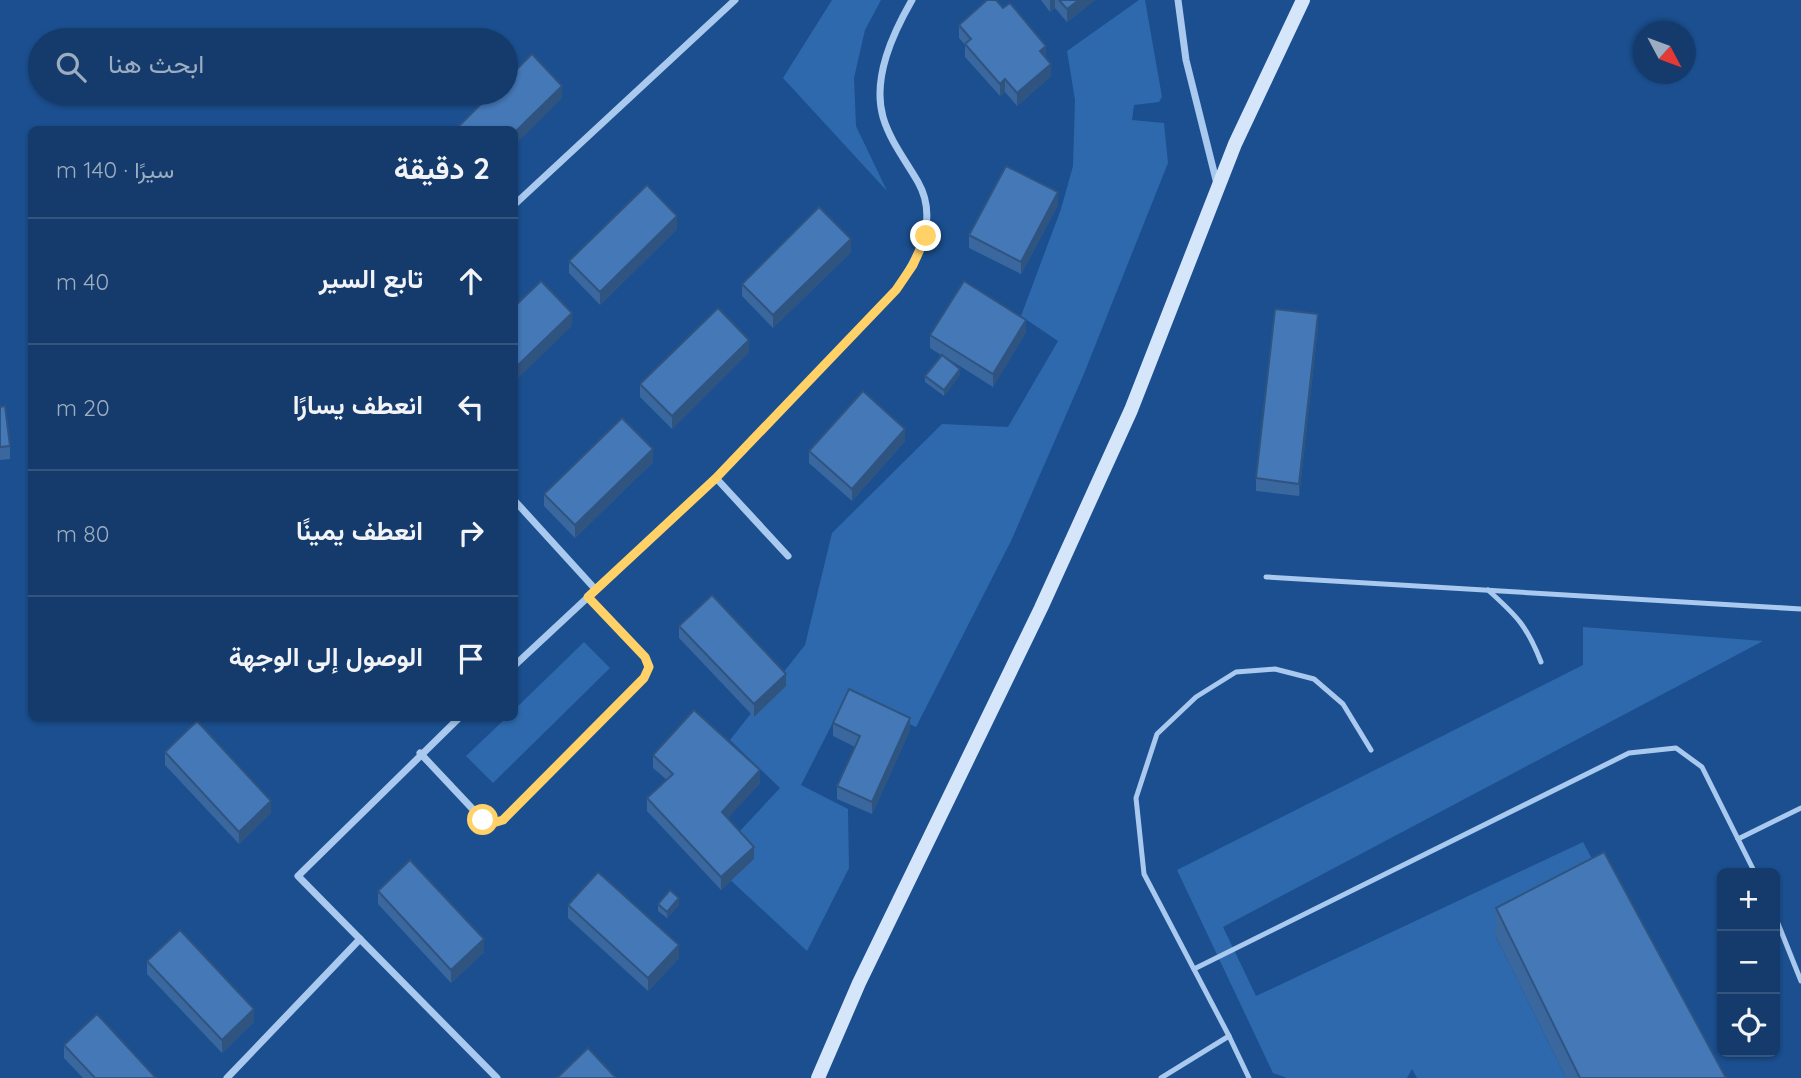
<!DOCTYPE html>
<html lang="ar">
<meta charset="utf-8">
<style>
body{margin:0;font-family:Quicksand,Vazirmatn,sans-serif;background:#214673;color:#f1f3f6;direction:rtl}
.controls{position:absolute;right:21px;bottom:21px;display:grid;overflow:hidden;border-radius:10px;box-shadow:0 2px 5px #0004}
.controls button{width:63px;height:63px;display:grid;place-items:center;padding:0;border:0;border-bottom:2px solid #33557e;background:#143b6b;color:#f1f3f6;font:35px sans-serif}
.compass{position:absolute;left:1633px;top:21px;width:63px;height:63px;border-radius:50%;background:#143b6b;box-shadow:0 2px 5px #0004;rotate:131deg}
.stop{position:absolute;width:21px;height:21px;margin:-16px;border:5px solid #ffd166;border-radius:50%;background:#fff}
.stop.end{background:#ffd166;border-color:#fff;box-shadow:0 2px 7px #0008}
.list{margin:0;padding:0;list-style:none}
h2{display:flex;justify-content:space-between;align-items:center;height:91px;margin:0;padding:0 28px;font-size:30px}
h2 small{font-size:23px;font-weight:400;color:#9dadc1}
.list li{display:grid;grid-template-columns:46px 1fr auto;gap:21px;align-items:center;box-sizing:border-box;height:126px;padding:0 28px;border-top:2px solid #33557e}
.list b{display:block;font-size:26px;white-space:nowrap}
.list em{font-size:23px;font-style:normal;color:#9dadc1}
.icon{flex:none;width:38px;height:38px;fill:none;stroke:currentColor;stroke-width:2;stroke-linecap:round;stroke-linejoin:round}
.map{position:relative;flex:none;width:1801px;height:1078px;overflow:hidden;direction:ltr}
.search{position:absolute;background:#143b6b;box-shadow:0 2px 5px #0004;left:28px;top:28px;width:490px;height:77px;display:flex;align-items:center;gap:18px;box-sizing:border-box;padding:0 24px;border-radius:38px;color:#9dadc1;font-size:26px}
.panel{position:absolute;background:#143b6b;box-shadow:0 2px 5px #0004;left:28px;top:126px;width:490px;height:595px;border-radius:10px;direction:rtl}
.map>svg:first-child{display:block}
.green{fill:#2e69ad}
.lines{fill:none;stroke-linecap:round;stroke-linejoin:round}
.service{stroke:#a9c9ee;stroke-width:5}
.minor{stroke:#a9c9ee;stroke-width:7}
.secondary{stroke:#d6e6fa;stroke-width:14}
.wall{fill:#3a679d}
.shaded-wall{fill:#305480}
.building{fill:#4478b7;stroke:#305480;stroke-width:2}
.route{stroke:#ffd166;stroke-width:9}
</style>
<div class="map">
<svg width="1801" height="1078" viewBox="0 0 1801 1078">
<rect width="100%" height="100%" fill="#1b4f8f"/>
<g class="green">
<polygon points="832,0 881,0 865,30 854,78 856,126 887,191 783,78"/>
<polygon points="1139,0 1145,0 1162,97 1159,102 1134,105 1132,120 1164,123 1168,163 1083,376 1011,541 916,727 847,695 801,785 848,809 849,868 807,951 711,862 780,788 730,740 805,645 832,533 942,424 1008,427 1058,341 1021,316 1061,209 1073,166 1075,100 1067,51"/>
<polygon points="1583,627 1763,641 1223,927 1256,996 1583,842 1604,881 1496,937 1566,1078 1417,1078 1412,1069 1407,1078 1287,1078 1273,1073 1177,870 1583,665"/>
<polygon points="584,642 610,668 493,783 466,756 506,718 514,718 515,709"/>
</g>
<g class="lines">
<g class="service">
<polyline points="1266,577 1801,609"/>
<path d="M1488,590C1517,616 1527,626 1541,662"/>
<polyline points="1738,839 1801,808"/>
<polyline points="1775,916 1801,981"/>
<polyline points="1194,969 1629,753 1676,748 1702,767 1755,873"/>
<polyline points="1229,1036 1144,874 1136,798 1157,734 1196,697 1236,672 1275,669 1314,679 1343,704 1371,750"/>
<polyline points="1161,1078 1229,1036 1249,1078"/>
</g>
<g class="minor">
<polyline points="1178,0 1186,60 1217,184"/>
<polyline points="514,205 735,0"/>
<polyline points="716,478 788,556"/>
<polyline points="514,500 596,590"/>
<path d="M514,666L716,478L896,290C917,258 940,221 918,182C906,161 890,141 883,117C872,78 893,33 912,0"/>
<polyline points="420,753 483,820 493,823 503,820 644,678 649,667 645,657 588,597"/>
<polyline points="360,939 497,1078"/>
<polyline points="227,1078 360,939 298,876 459,718"/>
</g>
<polyline class="secondary" points="818,1078 859,983 1041,608 1131,410 1235,144 1303,0"/>
</g>
<g class="wall">
<polygon points="1041,0 1095,0 1067,22 1055,8 1050,12"/>
<polygon points="959,25 1046,58 1051,76 1017,106 1005,92 1000,96 965,57 965,45 959,38"/>
<polygon points="1058,205 1021,274 969,248 969,235"/>
<polygon points="677,229 600,305 569,273 569,261"/>
<polygon points="851,252 773,328 742,296 742,284"/>
<polygon points="1318,327 1299,496 1256,491 1256,478"/>
<polygon points="1026,332 993,387 947,358 960,375 944,396 925,382 925,376 941,355 930,348 930,335"/>
<polygon points="749,352 672,429 640,397 640,384"/>
<polygon points="0,407 10,446 10,459 0,460"/>
<polygon points="905,441 852,501 809,463 809,451"/>
<polygon points="653,462 575,538 544,506 544,494"/>
<polygon points="679,626 786,686 754,717 679,638"/>
<polygon points="833,723 910,730 872,814 837,799 837,786 855,747 833,736"/>
<polygon points="165,752 271,813 239,844 165,765"/>
<polygon points="653,755 760,783 727,818 754,859 721,890 647,811 647,798 667,780 653,768"/>
<polygon points="378,891 484,952 451,983 378,904"/>
<polygon points="658,904 679,905 667,918 658,911"/>
<polygon points="568,905 679,958 648,991 568,918"/>
<polygon points="1496,908 1726,1078 1566,1078 1496,937"/>
<polygon points="147,961 254,1022 222,1053 147,974"/>
<polygon points="64,1045 156,1078 83,1078 64,1058"/>
</g>
<g class="shaded-wall">
<polygon points="1050,0 1055,0 1055,8 1050,12"/>
<polygon points="1079,0 1095,0 1067,22 1067,9"/>
<polygon points="1046,46 1046,59 1040,51"/>
<polygon points="1051,64 1051,76 1017,106 1017,93"/>
<polygon points="1005,79 1005,92 1000,96 1000,84"/>
<polygon points="562,86 562,98 514,146 514,133"/>
<polygon points="1058,192 1058,205 1021,274 1021,262"/>
<polygon points="677,216 677,229 600,305 600,292"/>
<polygon points="851,239 851,252 773,328 773,315"/>
<polygon points="572,313 572,326 514,382 514,369"/>
<polygon points="1318,314 1318,327 1299,496 1299,484"/>
<polygon points="1026,320 1026,332 993,387 993,374"/>
<polygon points="749,340 749,352 672,429 672,416"/>
<polygon points="960,369 960,375 944,396 944,390"/>
<polygon points="905,429 905,441 852,501 852,489"/>
<polygon points="653,449 653,462 575,538 575,525"/>
<polygon points="518,579 518,592 514,596 514,583"/>
<polygon points="786,674 786,686 754,717 754,704"/>
<polygon points="910,718 910,730 872,814 872,802"/>
<polygon points="760,770 760,783 722,825 722,812"/>
<polygon points="271,801 271,813 239,844 239,832"/>
<polygon points="754,847 754,859 721,890 721,877"/>
<polygon points="679,898 679,905 667,918 667,912"/>
<polygon points="484,939 484,952 451,983 451,970"/>
<polygon points="679,945 679,958 648,991 648,978"/>
<polygon points="254,1009 254,1022 222,1053 222,1040"/>
</g>
<g class="building">
<polygon points="987,0 996,0 1003,8 1010,3 1046,46 1040,51 1051,64 1017,93 1005,79 1000,84 965,44 971,39 959,25"/>
<polygon points="1059,0 1079,0 1067,9"/>
<polygon points="532,54 562,86 514,133 514,130 455,130 492,93 506,93 506,80"/>
<polygon points="1006,166 1058,192 1021,262 969,235"/>
<polygon points="647,185 677,216 600,292 569,261"/>
<polygon points="819,207 851,239 773,315 742,284"/>
<polygon points="541,281 572,313 514,369 514,307"/>
<polygon points="964,281 1026,320 993,374 930,335"/>
<polygon points="718,308 749,340 672,416 640,384"/>
<polygon points="1275,309 1318,314 1299,484 1256,478"/>
<polygon points="942,355 960,369 944,390 925,376"/>
<polygon points="863,391 905,429 852,489 809,451"/>
<polygon points="5,406 10,446 0,447 0,407"/>
<polygon points="622,418 653,449 575,525 544,494"/>
<polygon points="712,595 786,674 754,704 679,626"/>
<polygon points="849,689 910,718 872,802 837,786 860,736 833,723"/>
<polygon points="694,710 760,770 722,812 754,847 721,877 647,798 673,774 653,755"/>
<polygon points="197,721 271,801 239,832 165,752"/>
<polygon points="1604,852 1726,1078 1580,1078 1496,908"/>
<polygon points="410,860 484,939 451,970 378,891"/>
<polygon points="598,872 679,945 648,978 568,905"/>
<polygon points="670,890 679,898 667,912 658,904"/>
<polygon points="180,930 254,1009 222,1040 147,961"/>
<polygon points="97,1014 156,1078 95,1078 64,1045"/>
<polygon points="588,1048 616,1078 557,1078"/>
</g>
<g class="lines">
<polyline class="route" points="483,820 493,823 503,820 644,678 649,667 645,657 588,597 716,478 896,290 913,265 926,236"/>
</g>
</svg>
<div class="controls">
<button>+</button>
<button>−</button>
<button><svg class="icon" aria-label="locate" viewBox="0 0 24 24"><circle cx="12" cy="12" r="6"/><path d="M12 2v4M12 18v4M2 12h4M18 12h4"/></svg></button>
</div>
<svg class="compass" viewBox="-18 -18 36 36"><path d="M0-13l5 13h-10z" fill="#e53935"/><path d="M0 13l5-13h-10z" fill="#9dadc1"/></svg>
<div class="stop" style="left:483px;top:820px"></div>
<div class="stop end" style="left:926px;top:236px"></div>
<div class="search"><svg class="icon" aria-label="search" viewBox="0 0 24 24"><circle cx="10" cy="10" r="6"/><path d="M15 15l6 6"/></svg>ابحث هنا</div>
<section class="panel">
<h2>2 دقيقة<small>سيرًا · 140 m</small></h2>
<ul class="list">
<li><svg class="icon" aria-label="ahead" viewBox="0 0 24 24"><path d="M12 20V5M6 11l6-6 6 6"/></svg><div><b>تابع السير</b></div><em>40 m</em></li>
<li><svg class="icon" aria-label="left" viewBox="0 0 24 24"><path d="M17 20v-9H6M10 6l-5 5 5 5"/></svg><div><b>انعطف يسارًا</b></div><em>20 m</em></li>
<li><svg class="icon" aria-label="right" viewBox="0 0 24 24"><path d="M7 20v-9h11M14 6l5 5-5 5"/></svg><div><b>انعطف يمينًا</b></div><em>80 m</em></li>
<li><svg class="icon" aria-label="arrive" viewBox="0 0 24 24"><path d="M6 21V4h12l-3 4 3 4H6"/></svg><div><b>الوصول إلى الوجهة</b></div></li>
</ul>
</section>
</div>
